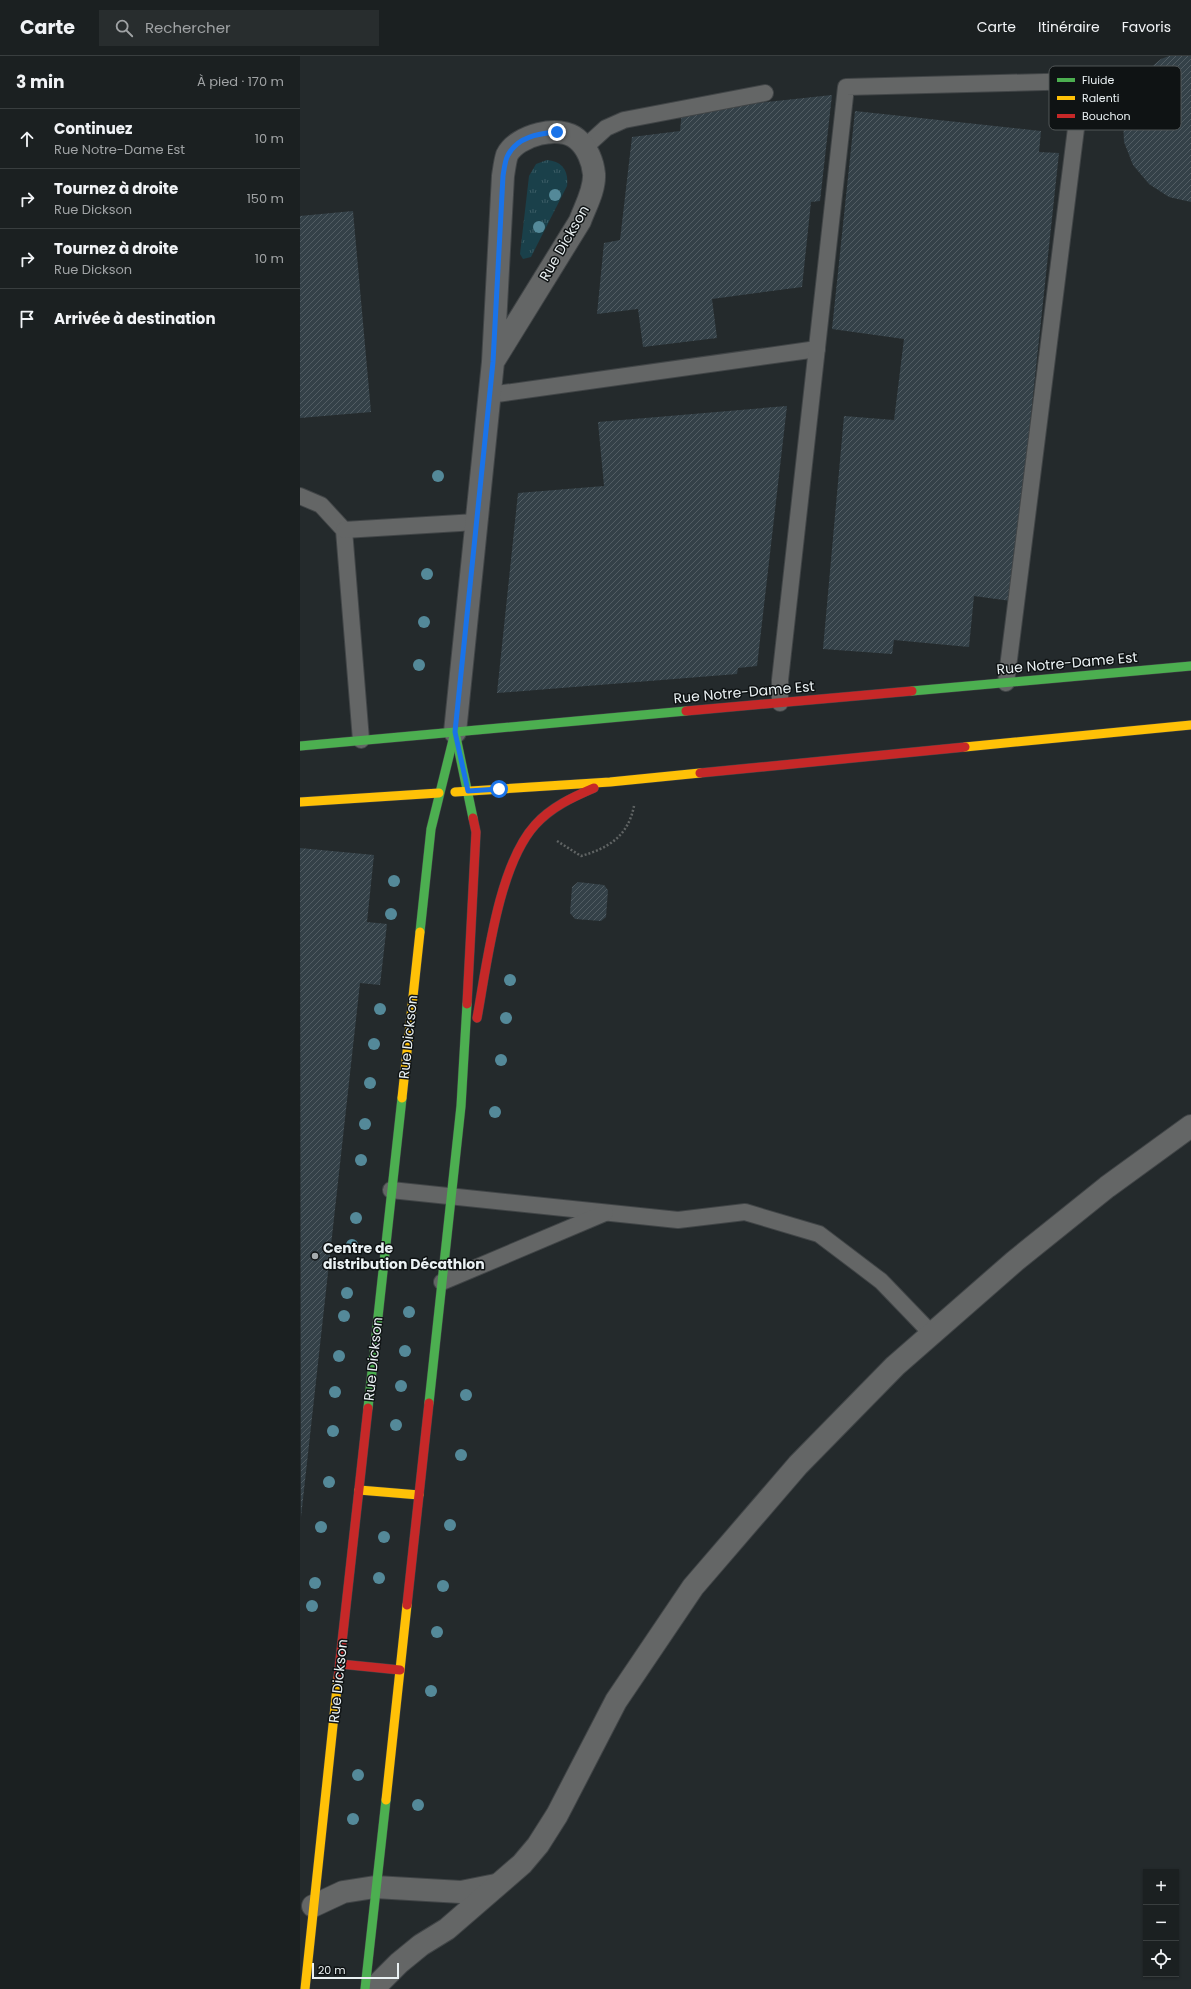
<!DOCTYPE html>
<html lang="fr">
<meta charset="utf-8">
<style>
body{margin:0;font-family:Poppins,sans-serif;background:#282d2e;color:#f1f3f6}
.controls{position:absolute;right:12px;bottom:12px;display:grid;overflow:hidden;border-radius:0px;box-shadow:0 1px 3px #0004}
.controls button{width:36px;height:36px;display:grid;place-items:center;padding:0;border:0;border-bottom:1px solid #393e3f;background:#1b2021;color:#f1f3f6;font:20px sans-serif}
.scale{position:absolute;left:12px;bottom:10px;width:87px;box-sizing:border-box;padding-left:4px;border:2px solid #eaf1f3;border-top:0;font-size:11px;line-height:14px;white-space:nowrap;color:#eaf1f3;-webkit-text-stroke:3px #0f1314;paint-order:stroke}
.stop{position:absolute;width:12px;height:12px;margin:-9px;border:3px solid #1a73e8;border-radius:50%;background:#fff}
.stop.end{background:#1a73e8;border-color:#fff;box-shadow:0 1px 4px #0008}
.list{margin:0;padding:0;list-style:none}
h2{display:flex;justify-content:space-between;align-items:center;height:52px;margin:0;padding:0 16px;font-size:17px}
h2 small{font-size:13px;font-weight:400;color:#a0a3a5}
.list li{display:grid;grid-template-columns:26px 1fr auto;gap:12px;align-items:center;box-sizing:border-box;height:60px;padding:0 16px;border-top:1px solid #393e3f}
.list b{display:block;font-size:15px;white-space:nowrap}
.list p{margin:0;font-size:13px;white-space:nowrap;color:#a0a3a5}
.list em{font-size:13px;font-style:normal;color:#a0a3a5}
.icon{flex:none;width:22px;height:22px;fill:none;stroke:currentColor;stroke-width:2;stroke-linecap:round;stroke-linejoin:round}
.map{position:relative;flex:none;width:891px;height:1933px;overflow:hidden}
header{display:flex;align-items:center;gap:24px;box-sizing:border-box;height:56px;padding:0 20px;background:#1b2021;border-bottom:1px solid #393e3f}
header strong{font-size:19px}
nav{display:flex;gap:22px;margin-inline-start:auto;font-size:14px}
.search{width:280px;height:36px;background:#282d2e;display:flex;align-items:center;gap:10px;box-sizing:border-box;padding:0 14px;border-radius:0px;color:#a0a3a5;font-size:15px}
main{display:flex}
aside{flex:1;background:#1b2021}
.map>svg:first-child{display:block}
.grass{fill:url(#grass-tufts)}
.building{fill:url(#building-hatch)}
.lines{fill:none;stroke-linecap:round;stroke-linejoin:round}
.lane-casing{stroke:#414547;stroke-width:18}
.street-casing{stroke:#414547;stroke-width:24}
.fast-casing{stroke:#414547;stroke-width:10}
.slow-casing{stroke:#414547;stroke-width:10}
.jam-casing{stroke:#414547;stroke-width:10}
.path{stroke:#606464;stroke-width:2.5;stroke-dasharray:2 2;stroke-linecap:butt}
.lane{stroke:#646666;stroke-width:16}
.street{stroke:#646666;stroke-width:22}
.fast{stroke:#4caf50;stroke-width:9}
.slow{stroke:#ffc107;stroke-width:9}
.jam{stroke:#c62828;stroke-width:9}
.tree{fill:#548999}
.route{stroke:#1a73e8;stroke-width:5}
.poi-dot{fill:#a5abad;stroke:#0f1314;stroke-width:1.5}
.labels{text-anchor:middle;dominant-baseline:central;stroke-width:3;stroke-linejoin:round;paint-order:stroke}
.street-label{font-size:14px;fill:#eaf1f3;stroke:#0f1314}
.poi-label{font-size:14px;font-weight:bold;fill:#eaf1f3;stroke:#0f1314;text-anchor:start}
.key{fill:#0f1314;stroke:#515657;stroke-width:1}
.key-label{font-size:11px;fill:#eaf1f3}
</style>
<header>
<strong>Carte</strong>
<div class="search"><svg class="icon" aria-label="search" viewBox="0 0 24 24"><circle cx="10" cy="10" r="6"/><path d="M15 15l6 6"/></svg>Rechercher</div>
<nav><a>Carte</a><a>Itinéraire</a><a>Favoris</a></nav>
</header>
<main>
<aside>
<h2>3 min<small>À pied · 170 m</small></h2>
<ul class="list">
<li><svg class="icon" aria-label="ahead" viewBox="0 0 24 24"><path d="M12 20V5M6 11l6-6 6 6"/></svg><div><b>Continuez</b><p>Rue Notre-Dame Est</p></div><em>10 m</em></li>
<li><svg class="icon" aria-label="right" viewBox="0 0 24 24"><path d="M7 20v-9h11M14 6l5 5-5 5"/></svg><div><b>Tournez à droite</b><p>Rue Dickson</p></div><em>150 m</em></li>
<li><svg class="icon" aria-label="right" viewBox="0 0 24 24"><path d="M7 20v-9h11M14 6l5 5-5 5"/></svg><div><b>Tournez à droite</b><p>Rue Dickson</p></div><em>10 m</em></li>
<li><svg class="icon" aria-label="arrive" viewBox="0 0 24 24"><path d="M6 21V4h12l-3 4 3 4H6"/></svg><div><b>Arrivée à destination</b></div></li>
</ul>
</aside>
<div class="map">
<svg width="891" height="1933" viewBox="0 0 891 1933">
<defs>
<pattern id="grass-tufts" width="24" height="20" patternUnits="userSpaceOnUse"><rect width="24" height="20" fill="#1a404a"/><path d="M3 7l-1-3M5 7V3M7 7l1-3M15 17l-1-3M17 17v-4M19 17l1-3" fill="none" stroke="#3b5c65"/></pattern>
<pattern id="building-hatch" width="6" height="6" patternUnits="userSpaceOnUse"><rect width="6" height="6" fill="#344148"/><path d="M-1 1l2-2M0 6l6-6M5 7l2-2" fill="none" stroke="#525d63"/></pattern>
</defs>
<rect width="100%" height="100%" fill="#242a2c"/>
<path class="grass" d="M247,104C262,105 269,115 267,130L231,201L223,203L220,198L229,120L236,108Z"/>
<g class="building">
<polygon points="869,0 891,0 891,146 869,141 849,128 833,109 824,86 823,62 829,38 843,18 861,3"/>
<polygon points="532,39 520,145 511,146 502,231 412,243 417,282 343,291 338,253 297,258 304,187 320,184 332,81 380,75 382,55"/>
<polygon points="555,55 741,75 739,96 759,97 711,545 674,540 669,591 594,584 592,598 523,593 544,360 594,364 604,283 532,273"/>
<polygon points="53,155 71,356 0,362 0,160"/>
<polygon points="487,350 457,610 438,612 437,618 197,637 218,437 304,430 298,366"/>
<polygon points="0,792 74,799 67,866 87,868 80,929 60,927 1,1461"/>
<polygon points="278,826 304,829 308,834 306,861 301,865 275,863 270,857 272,831"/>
</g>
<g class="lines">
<g class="lane-casing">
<g id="lane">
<polyline points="284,92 306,72 324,64 465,37"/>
<polyline points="190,339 517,293"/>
<polyline points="0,440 21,449 44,474 61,684"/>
<polyline points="44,474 176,466"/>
<polyline points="480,647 480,624 546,31 782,25 706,627"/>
<polyline points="91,1134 378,1164 445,1156 519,1178 581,1225 632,1278"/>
<polyline points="142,1226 305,1157"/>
</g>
</g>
<g class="street-casing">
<g id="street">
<path d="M155,676L193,306L203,120C204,114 205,105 207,99C217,79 260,68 277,83C287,91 293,106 294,118C295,134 285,151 280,165L193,306"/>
<polyline points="13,1850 43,1836 75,1831 161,1836 196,1829"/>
<polyline points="73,1933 99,1907 121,1889 147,1873 222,1808 238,1789 257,1759 316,1645 393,1531 498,1409 595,1310 715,1205 807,1131 891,1070"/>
</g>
</g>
<g class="fast-casing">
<g id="fast">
<polyline points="612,635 891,610"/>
<polyline points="155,676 386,655"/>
<polyline points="156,681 173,762"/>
<polyline points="0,690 155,676"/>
<polyline points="120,876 131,773 155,676"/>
<polyline points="129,1347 161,1050 167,948"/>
<polyline points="68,1352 102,1042"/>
<polyline points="65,1933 86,1744"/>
</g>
</g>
<g class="slow-casing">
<g id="slow">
<polyline points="665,691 891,669"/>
<polyline points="155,736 310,726 400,717"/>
<polyline points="0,746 139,737"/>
<polyline points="102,1042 120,876"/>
<polyline points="59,1434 119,1439"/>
<polyline points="86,1744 107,1549"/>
<polyline points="5,1933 38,1622"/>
</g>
</g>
<g class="jam-casing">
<g id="jam">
<polyline points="386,655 612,635"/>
<polyline points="400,717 665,691"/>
<polyline points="167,948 176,776 173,762"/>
<path d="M177,962C187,908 198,810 235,769C251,751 273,741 294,732"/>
<polyline points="107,1549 129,1347"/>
<polyline points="40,1608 100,1614"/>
<polyline points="38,1622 68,1352"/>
</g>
</g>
<path class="path" d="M257,785L281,800C309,792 328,780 334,750"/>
<use href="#lane" class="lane"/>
<use href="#street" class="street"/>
<use href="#fast" class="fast"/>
<use href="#slow" class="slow"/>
<use href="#jam" class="jam"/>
</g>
<g class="tree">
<circle cx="255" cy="139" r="6"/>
<circle cx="239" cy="171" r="6"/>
<circle cx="138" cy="420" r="6"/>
<circle cx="127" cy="518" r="6"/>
<circle cx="124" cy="566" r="6"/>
<circle cx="119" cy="609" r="6"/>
<circle cx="94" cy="825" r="6"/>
<circle cx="91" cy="858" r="6"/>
<circle cx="210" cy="924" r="6"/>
<circle cx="80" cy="953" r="6"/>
<circle cx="206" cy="962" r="6"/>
<circle cx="74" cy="988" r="6"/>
<circle cx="201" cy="1004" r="6"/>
<circle cx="70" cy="1027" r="6"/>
<circle cx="195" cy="1056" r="6"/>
<circle cx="65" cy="1068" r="6"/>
<circle cx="61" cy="1104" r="6"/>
<circle cx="56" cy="1162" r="6"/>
<circle cx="52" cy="1189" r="6"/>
<circle cx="47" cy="1237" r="6"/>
<circle cx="109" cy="1256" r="6"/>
<circle cx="44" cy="1260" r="6"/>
<circle cx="105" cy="1295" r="6"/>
<circle cx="39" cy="1300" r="6"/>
<circle cx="101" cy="1330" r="6"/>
<circle cx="35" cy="1336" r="6"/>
<circle cx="166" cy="1339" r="6"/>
<circle cx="96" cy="1369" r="6"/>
<circle cx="33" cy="1375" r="6"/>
<circle cx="161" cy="1399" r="6"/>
<circle cx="29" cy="1426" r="6"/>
<circle cx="150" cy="1469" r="6"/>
<circle cx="21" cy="1471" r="6"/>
<circle cx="84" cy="1481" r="6"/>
<circle cx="79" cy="1522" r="6"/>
<circle cx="15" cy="1527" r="6"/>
<circle cx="143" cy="1530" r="6"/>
<circle cx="12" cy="1550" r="6"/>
<circle cx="137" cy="1576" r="6"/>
<circle cx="131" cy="1635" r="6"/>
<circle cx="58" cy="1719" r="6"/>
<circle cx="118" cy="1749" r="6"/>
<circle cx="53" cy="1763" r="6"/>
</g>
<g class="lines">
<path class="route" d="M199,733L168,735L155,676L193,306L203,120C204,114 205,104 208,99C218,80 239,78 257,76"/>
</g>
<circle class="poi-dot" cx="15" cy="1200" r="4"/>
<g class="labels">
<g class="street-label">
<text transform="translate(264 187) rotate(-60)">Rue Dickson</text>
<text transform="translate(767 607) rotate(-5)">Rue Notre-Dame Est</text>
<text transform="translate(444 636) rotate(-5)">Rue Notre-Dame Est</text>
<text transform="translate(108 981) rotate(-84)">Rue Dickson</text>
<text transform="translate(73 1303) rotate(-84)">Rue Dickson</text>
<text transform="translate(38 1625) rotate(-84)">Rue Dickson</text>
</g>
<g class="poi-label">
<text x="23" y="1192">Centre de<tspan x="23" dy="16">distribution Décathlon</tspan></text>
</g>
</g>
<rect x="749" y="10" width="132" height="64" rx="6" class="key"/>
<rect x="757" y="22" width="18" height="4" fill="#4caf50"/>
<rect x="757" y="40" width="18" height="4" fill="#ffc107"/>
<rect x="757" y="58" width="18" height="4" fill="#c62828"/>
<g class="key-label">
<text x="782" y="28">Fluide</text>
<text x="782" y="46">Ralenti</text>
<text x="782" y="64">Bouchon</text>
</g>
</svg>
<div class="controls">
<button>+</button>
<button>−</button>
<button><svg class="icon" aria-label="locate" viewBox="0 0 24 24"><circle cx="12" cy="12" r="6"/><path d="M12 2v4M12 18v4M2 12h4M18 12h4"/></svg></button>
</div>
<div class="scale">20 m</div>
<div class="stop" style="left:199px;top:733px"></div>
<div class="stop end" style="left:257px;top:76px"></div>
</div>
</main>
